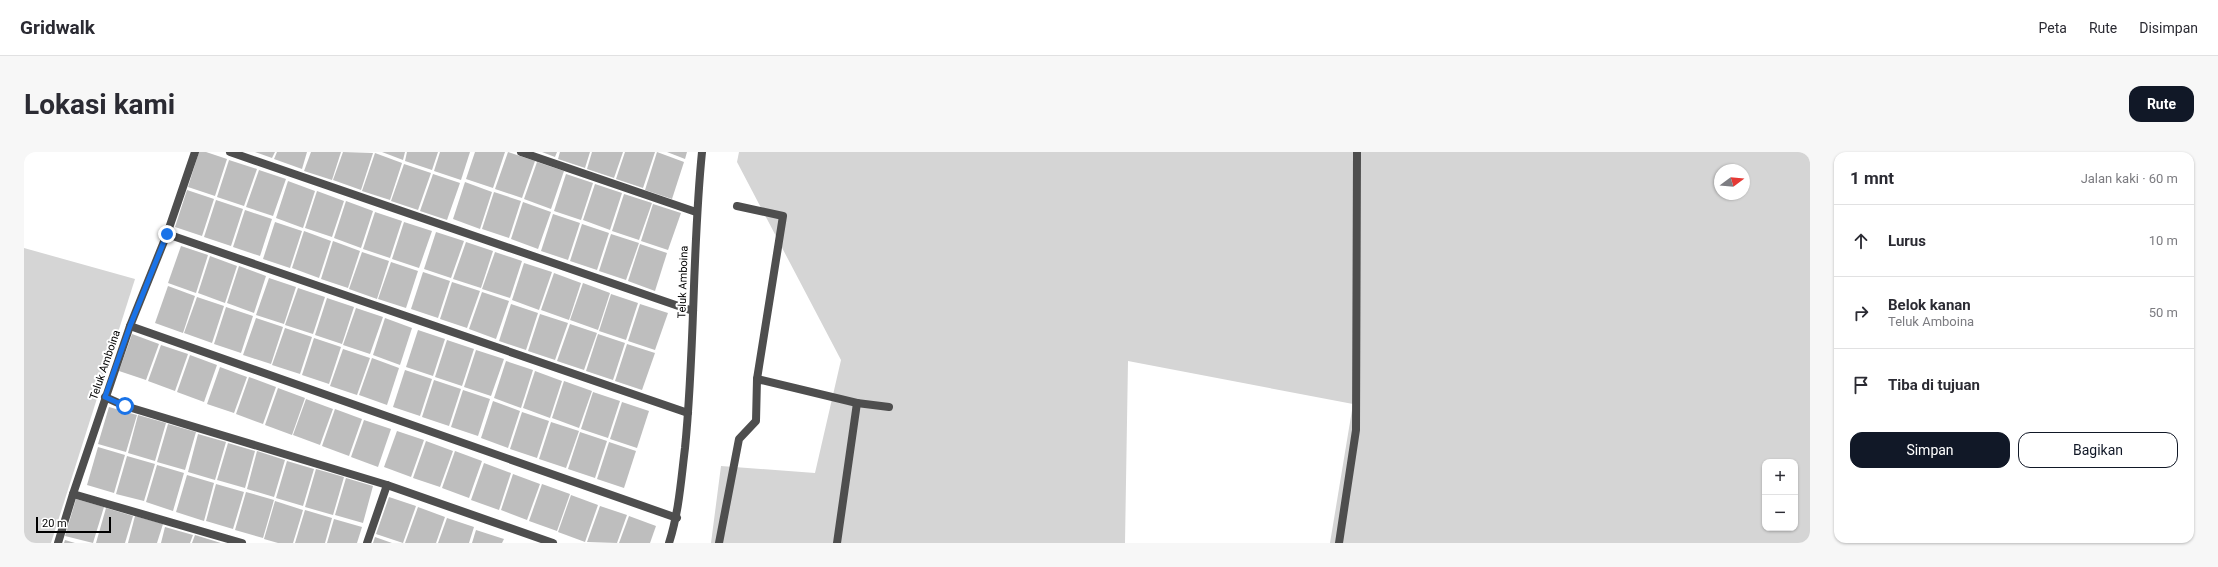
<!DOCTYPE html>
<html lang="id">
<meta charset="utf-8">
<style>
body{margin:0;font-family:Roboto,sans-serif;background:#f7f7f7;color:#2b2b33}
.controls{position:absolute;right:12px;bottom:12px;display:grid;overflow:hidden;border-radius:8px;box-shadow:0 1px 3px #0004}
.controls button{width:36px;height:36px;display:grid;place-items:center;padding:0;border:0;border-bottom:1px solid #e1e1e2;background:#fff;color:#2b2b33;font:20px sans-serif}
.compass{position:absolute;left:1690px;top:12px;width:36px;height:36px;border-radius:50%;background:#fff;box-shadow:0 1px 3px #0004;rotate:74deg}
.scale{position:absolute;left:12px;bottom:10px;width:75px;box-sizing:border-box;padding-left:4px;border:2px solid #000;border-top:0;font-size:11px;line-height:14px;white-space:nowrap;color:#000;-webkit-text-stroke:3px #fff;paint-order:stroke}
.stop{position:absolute;width:12px;height:12px;margin:-9px;border:3px solid #1a73e8;border-radius:50%;background:#fff}
.stop.end{background:#1a73e8;border-color:#fff;box-shadow:0 1px 4px #0008}
.list{margin:0;padding:0;list-style:none}
h2{display:flex;justify-content:space-between;align-items:center;height:52px;margin:0;padding:0 16px;font-size:17px}
h2 small{font-size:13px;font-weight:400;color:#7c7c81}
.list li{display:grid;grid-template-columns:26px 1fr auto;gap:12px;align-items:center;box-sizing:border-box;height:72px;padding:0 16px;border-top:1px solid #e1e1e2}
.list b{display:block;font-size:15px;white-space:nowrap}
.list p{margin:0;font-size:13px;white-space:nowrap;color:#7c7c81}
.list em{font-size:13px;font-style:normal;color:#7c7c81}
.actions{display:flex;gap:8px;padding:12px 16px}
.actions a{flex:1;padding:9px 0;border:1px solid #111827;border-radius:12px;text-align:center;font-size:14px;color:#111827}
.actions .main{background:#111827;color:#fff}
.icon{flex:none;width:22px;height:22px;fill:none;stroke:currentColor;stroke-width:2;stroke-linecap:round;stroke-linejoin:round}
.map{position:relative;flex:none;width:1786px;height:391px;overflow:hidden;border-radius:12px}
header{display:flex;align-items:center;gap:24px;box-sizing:border-box;height:56px;padding:0 20px;background:#fff;border-bottom:1px solid #e1e1e2}
header strong{font-size:19px}
nav{display:flex;gap:22px;margin-inline-start:auto;font-size:14px}
.intro{display:flex;align-items:center;justify-content:space-between;box-sizing:border-box;height:96px;padding:0 24px}
h1{margin:0;font-size:28px}
.button{padding:10px 18px;border-radius:12px;background:#111827;color:#fff;font-size:14px;font-weight:700}
main{display:flex;gap:24px;padding:0 24px}
aside{flex:1;background:#fff;border-radius:12px;box-shadow:0 1px 3px #0004}
.map>svg:first-child{display:block}
.green{fill:#d5d5d5;fill-rule:evenodd}
.building{fill:#bebebe}
.lines{fill:none;stroke-linecap:round;stroke-linejoin:round}
.street{stroke:#4e4e4e;stroke-width:8}
.route{stroke:#1a73e8;stroke-width:5}
.labels{text-anchor:middle;dominant-baseline:central;stroke-width:4;stroke-linejoin:round;paint-order:stroke}
.street-label{font-size:11px;fill:#000;stroke:#fff}
</style>
<header>
<strong>Gridwalk</strong>
<nav><a>Peta</a><a>Rute</a><a>Disimpan</a></nav>
</header>
<div class="intro"><h1>Lokasi kami</h1><a class="button">Rute</a></div>
<main>
<div class="map">
<svg width="1786" height="391" viewBox="0 0 1786 391">
<rect width="100%" height="100%" fill="#fff"/>
<g class="green">
<path d="M715,0H1786V391H1306L1329,252L1104,209L1101,391H687L697,314L791,321L817,208L713,10ZM1696,18H1720V42H1696ZM1741,310H1771V376H1741Z"/>
<polygon points="0,96 111,127 27,391 0,391"/>
</g>
<g class="building">
<polygon points="175,0 182,0 203,7 191,44 164,35"/>
<polygon points="231,0 251,0 248,6"/>
<polygon points="253,0 283,0 278,17 250,7"/>
<polygon points="287,0 317,0 308,28 280,19"/>
<polygon points="319,0 349,1 337,38 309,28"/>
<polygon points="358,0 381,0 379,8"/>
<polygon points="383,0 414,0 408,18 381,9"/>
<polygon points="416,0 446,0 437,28 410,19"/>
<polygon points="451,0 481,0 469,36 442,27"/>
<polygon points="484,0 511,9 498,46 471,37"/>
<polygon points="518,0 533,0 531,5"/>
<polygon points="536,0 566,0 561,16 534,7"/>
<polygon points="568,0 599,0 590,26 563,17"/>
<polygon points="601,0 631,0 619,36 592,27"/>
<polygon points="633,0 660,10 648,47 621,38"/>
<polygon points="643,0 663,0 661,7"/>
<polygon points="351,1 378,11 366,48 338,39"/>
<polygon points="205,8 233,17 220,54 193,45"/>
<polygon points="513,10 540,19 527,57 500,47"/>
<polygon points="380,12 407,21 394,58 367,49"/>
<polygon points="235,18 262,27 249,64 222,55"/>
<polygon points="409,22 436,31 423,68 396,59"/>
<polygon points="542,22 569,31 557,68 530,59"/>
<polygon points="264,29 291,39 279,76 252,66"/>
<polygon points="441,30 468,40 456,77 429,67"/>
<polygon points="571,32 598,41 586,78 559,68"/>
<polygon points="163,38 190,47 178,84 151,75"/>
<polygon points="293,39 320,49 308,85 281,76"/>
<polygon points="470,40 497,49 485,86 458,77"/>
<polygon points="600,42 628,51 615,88 588,79"/>
<polygon points="192,48 219,57 207,94 180,85"/>
<polygon points="322,49 349,59 337,96 310,86"/>
<polygon points="499,50 527,60 514,97 487,87"/>
<polygon points="629,52 657,61 644,98 617,89"/>
<polygon points="221,58 248,67 236,104 209,95"/>
<polygon points="351,60 378,69 366,106 339,97"/>
<polygon points="529,62 556,71 544,108 517,99"/>
<polygon points="251,70 278,79 266,116 239,107"/>
<polygon points="380,70 408,79 395,116 368,107"/>
<polygon points="558,72 585,81 573,118 546,109"/>
<polygon points="280,79 307,89 295,126 268,116"/>
<polygon points="412,80 440,89 427,126 400,117"/>
<polygon points="587,82 615,91 602,128 575,119"/>
<polygon points="309,89 336,99 324,136 297,127"/>
<polygon points="442,90 469,99 457,136 429,127"/>
<polygon points="616,92 643,101 631,139 604,129"/>
<polygon points="157,94 184,103 172,141 144,131"/>
<polygon points="338,100 365,109 353,147 325,137"/>
<polygon points="471,100 498,109 486,146 458,137"/>
<polygon points="186,104 213,114 201,151 174,141"/>
<polygon points="367,110 394,119 382,156 354,147"/>
<polygon points="500,111 528,120 515,158 488,148"/>
<polygon points="215,114 242,124 230,161 203,151"/>
<polygon points="399,120 426,129 414,166 387,157"/>
<polygon points="530,121 557,131 545,168 517,158"/>
<polygon points="245,126 272,135 260,172 232,163"/>
<polygon points="428,130 456,139 443,176 416,167"/>
<polygon points="559,131 586,141 574,178 546,168"/>
<polygon points="144,134 171,144 159,181 131,171"/>
<polygon points="274,136 301,145 289,182 261,173"/>
<polygon points="458,140 485,149 472,187 445,177"/>
<polygon points="587,142 614,151 602,188 575,179"/>
<polygon points="173,145 200,154 188,191 160,181"/>
<polygon points="303,146 330,155 318,192 291,183"/>
<polygon points="487,152 514,161 502,198 475,189"/>
<polygon points="616,152 644,161 631,198 604,189"/>
<polygon points="202,155 229,164 217,201 190,192"/>
<polygon points="332,156 359,165 346,202 319,193"/>
<polygon points="516,162 544,171 531,208 504,199"/>
<polygon points="232,166 259,175 247,212 219,203"/>
<polygon points="361,166 388,176 376,213 349,203"/>
<polygon points="546,172 573,181 560,218 533,209"/>
<polygon points="261,176 288,185 276,222 248,213"/>
<polygon points="394,178 421,187 409,224 382,215"/>
<polygon points="108,182 135,192 122,228 95,219"/>
<polygon points="574,182 601,191 589,228 562,219"/>
<polygon points="290,186 317,195 305,232 278,223"/>
<polygon points="423,188 450,197 438,234 411,225"/>
<polygon points="603,192 631,201 618,238 591,229"/>
<polygon points="137,193 164,202 151,239 124,229"/>
<polygon points="319,197 346,206 333,243 306,234"/>
<polygon points="452,198 480,207 467,244 440,235"/>
<polygon points="166,203 193,213 180,250 153,240"/>
<polygon points="348,206 375,216 363,253 335,243"/>
<polygon points="482,209 509,218 497,256 470,246"/>
<polygon points="196,215 223,225 210,261 183,252"/>
<polygon points="381,218 408,227 396,264 369,255"/>
<polygon points="511,219 538,229 526,266 499,256"/>
<polygon points="225,225 252,235 239,272 212,262"/>
<polygon points="410,228 437,237 425,274 398,265"/>
<polygon points="540,229 568,239 555,276 528,266"/>
<polygon points="254,236 281,246 268,283 241,273"/>
<polygon points="439,238 466,247 454,284 427,275"/>
<polygon points="569,240 596,249 584,286 557,277"/>
<polygon points="282,247 309,257 296,293 269,283"/>
<polygon points="469,249 496,259 484,296 457,286"/>
<polygon points="598,250 625,259 613,296 586,287"/>
<polygon points="85,255 113,263 102,300 74,292"/>
<polygon points="311,257 338,267 325,304 298,294"/>
<polygon points="498,260 525,269 513,306 486,297"/>
<polygon points="114,263 142,271 131,309 104,301"/>
<polygon points="340,268 367,277 354,315 327,305"/>
<polygon points="527,270 555,279 542,316 515,307"/>
<polygon points="144,272 172,280 161,318 133,310"/>
<polygon points="373,279 400,288 387,325 360,315"/>
<polygon points="556,280 583,289 571,326 544,317"/>
<polygon points="174,282 202,290 191,328 164,320"/>
<polygon points="402,289 429,299 416,335 389,326"/>
<polygon points="585,290 612,299 600,336 573,327"/>
<polygon points="204,291 231,299 221,336 193,328"/>
<polygon points="74,295 101,303 90,341 63,333"/>
<polygon points="233,299 261,308 250,345 223,337"/>
<polygon points="431,299 458,309 445,346 418,336"/>
<polygon points="103,304 131,312 120,349 92,342"/>
<polygon points="263,309 290,317 279,354 252,346"/>
<polygon points="460,311 487,321 475,358 447,348"/>
<polygon points="133,313 160,321 149,359 122,350"/>
<polygon points="292,317 320,325 309,363 281,355"/>
<polygon points="489,322 516,332 503,368 477,358"/>
<polygon points="163,323 190,331 180,369 152,360"/>
<polygon points="322,326 349,334 339,371 311,363"/>
<polygon points="192,332 220,340 209,377 182,369"/>
<polygon points="518,332 546,342 533,379 505,369"/>
<polygon points="222,340 250,348 239,386 211,378"/>
<polygon points="547,343 574,353 561,390 534,380"/>
<polygon points="365,345 392,354 379,391 352,382"/>
<polygon points="52,347 80,355 69,391 41,384"/>
<polygon points="251,349 279,358 269,391 254,391 240,387"/>
<polygon points="576,354 603,363 593,391 563,390"/>
<polygon points="394,355 421,365 412,391 381,391"/>
<polygon points="82,356 109,364 101,391 72,391"/>
<polygon points="281,358 308,366 301,391 271,391"/>
<polygon points="111,364 139,372 133,391 104,391"/>
<polygon points="605,364 632,374 626,391 595,391"/>
<polygon points="423,366 450,375 445,391 414,391"/>
<polygon points="310,367 338,375 333,391 303,391"/>
<polygon points="141,375 169,383 166,391 137,391"/>
<polygon points="452,378 480,387 478,391 448,391"/>
<polygon points="171,383 197,391 168,391"/>
<polygon points="351,385 368,391 349,391"/>
<polygon points="41,388 51,391 40,391"/>
</g>
<g class="lines">
<g class="street">
<polyline points="206,0 669,159"/>
<polyline points="497,0 672,60"/>
<polyline points="713,54 759,64 733,227"/>
<polyline points="143,82 664,261"/>
<polyline points="106,174 653,366"/>
<polyline points="81,245 101,254 363,333 529,391"/>
<polyline points="49,342 218,391"/>
<polyline points="34,391 49,342 106,174 143,82 171,0"/>
<polyline points="343,391 363,333"/>
<path d="M645,391C655,360 657,328 661,296C671,197 668,98 678,0"/>
<polyline points="695,391 715,287 732,269 733,227 833,251"/>
<polyline points="813,391 833,251 865,255"/>
<polyline points="1315,391 1332,278 1333,0"/>
</g>
</g>
<g class="lines">
<polyline class="route" points="101,254 81,245 106,174 143,82"/>
</g>
<g class="labels">
<g class="street-label">
<text transform="translate(659 130) rotate(-88)">Teluk Amboina</text>
<text transform="translate(81 213) rotate(-71)">Teluk Amboina</text>
</g>
</g>
</svg>
<div class="controls">
<button>+</button>
<button>−</button>
</div>
<svg class="compass" viewBox="-18 -18 36 36"><path d="M0-13l5 13h-10z" fill="#e53935"/><path d="M0 13l5-13h-10z" fill="#7c7c81"/></svg>
<div class="scale">20 m</div>
<div class="stop" style="left:101px;top:254px"></div>
<div class="stop end" style="left:143px;top:82px"></div>
</div>
<aside>
<h2>1 mnt<small>Jalan kaki · 60 m</small></h2>
<ul class="list">
<li><svg class="icon" aria-label="ahead" viewBox="0 0 24 24"><path d="M12 20V5M6 11l6-6 6 6"/></svg><div><b>Lurus</b></div><em>10 m</em></li>
<li><svg class="icon" aria-label="right" viewBox="0 0 24 24"><path d="M7 20v-9h11M14 6l5 5-5 5"/></svg><div><b>Belok kanan</b><p>Teluk Amboina</p></div><em>50 m</em></li>
<li><svg class="icon" aria-label="arrive" viewBox="0 0 24 24"><path d="M6 21V4h12l-3 4 3 4H6"/></svg><div><b>Tiba di tujuan</b></div></li>
</ul>
<div class="actions"><a class="main">Simpan</a><a>Bagikan</a></div>
</aside>
</main>
